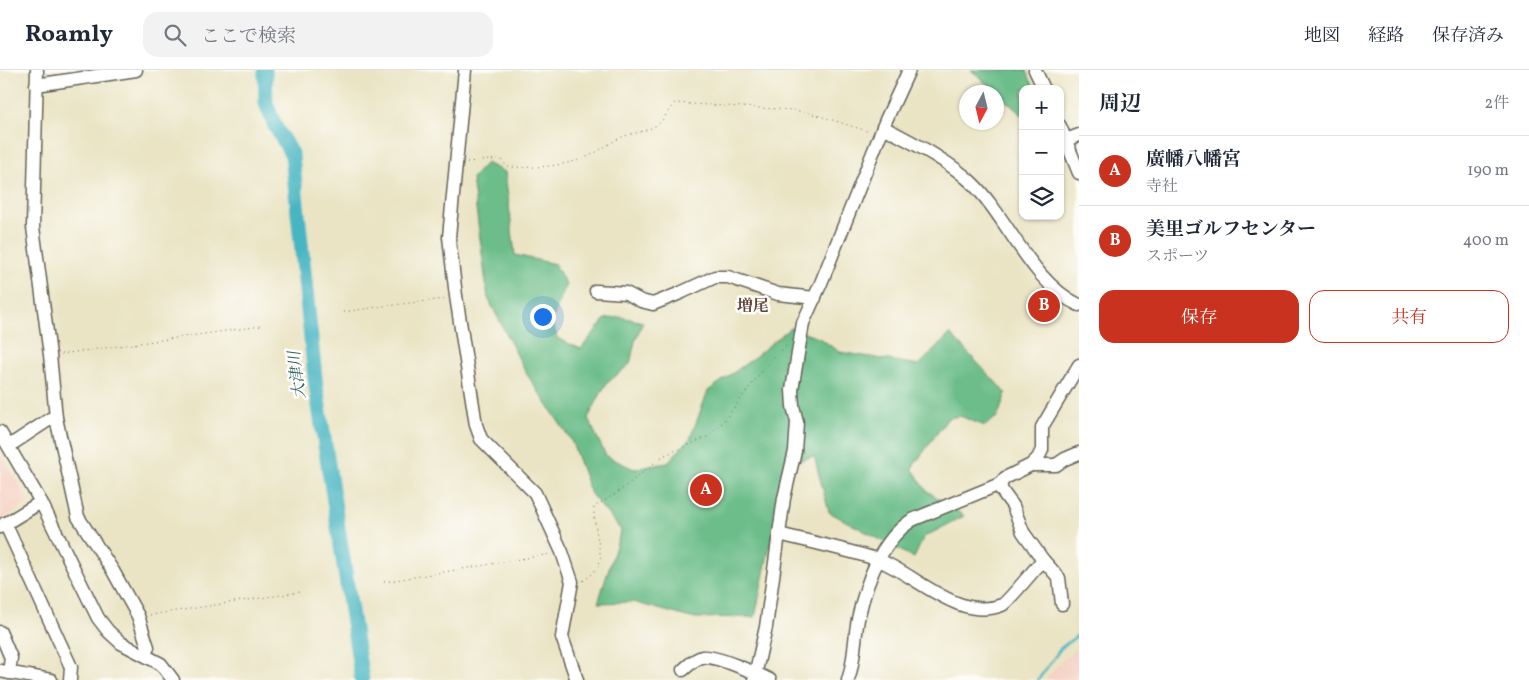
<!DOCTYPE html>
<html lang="ja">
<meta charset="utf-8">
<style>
body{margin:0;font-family:Vollkorn,"Noto Serif JP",serif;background:#f2f2f3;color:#1f2937}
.controls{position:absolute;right:15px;top:15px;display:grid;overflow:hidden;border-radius:10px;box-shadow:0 1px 4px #0004}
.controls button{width:45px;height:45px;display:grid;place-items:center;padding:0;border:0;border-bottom:1px solid #e0e1e3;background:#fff;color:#1f2937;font:25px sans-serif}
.compass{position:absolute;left:959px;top:15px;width:45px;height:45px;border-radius:50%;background:#fff;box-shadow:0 1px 4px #0004;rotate:187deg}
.you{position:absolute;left:542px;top:246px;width:18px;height:18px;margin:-12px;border:4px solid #fff;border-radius:50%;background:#1a73e8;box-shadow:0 0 0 8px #1a73e833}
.badge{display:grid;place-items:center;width:32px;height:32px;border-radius:50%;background:#c8321e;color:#fff;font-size:16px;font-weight:700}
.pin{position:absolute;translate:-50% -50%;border:2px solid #fff;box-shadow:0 1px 5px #0006}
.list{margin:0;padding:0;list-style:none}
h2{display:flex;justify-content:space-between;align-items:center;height:65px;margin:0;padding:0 20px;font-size:21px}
h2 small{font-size:16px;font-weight:400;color:#747a83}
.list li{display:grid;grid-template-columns:32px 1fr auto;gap:15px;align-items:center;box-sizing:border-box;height:70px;padding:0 20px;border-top:1px solid #e0e1e3}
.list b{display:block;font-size:19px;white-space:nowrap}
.list p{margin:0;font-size:16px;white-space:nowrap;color:#747a83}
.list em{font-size:16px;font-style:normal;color:#747a83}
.actions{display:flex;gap:10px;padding:15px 20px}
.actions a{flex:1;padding:11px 0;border:1px solid #c8321e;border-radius:15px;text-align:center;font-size:18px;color:#c8321e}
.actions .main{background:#c8321e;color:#fff}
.icon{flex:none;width:28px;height:28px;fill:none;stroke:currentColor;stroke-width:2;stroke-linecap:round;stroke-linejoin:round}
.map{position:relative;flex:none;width:1079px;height:610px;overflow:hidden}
header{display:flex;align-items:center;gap:30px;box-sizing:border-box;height:70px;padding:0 25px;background:#fff;border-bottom:1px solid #e0e1e3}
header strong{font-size:24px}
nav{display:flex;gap:28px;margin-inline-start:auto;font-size:18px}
.search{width:350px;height:45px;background:#f2f2f3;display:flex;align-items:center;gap:12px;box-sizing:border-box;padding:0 18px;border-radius:15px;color:#747a83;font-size:19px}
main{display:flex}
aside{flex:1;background:#fff}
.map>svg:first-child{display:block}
.built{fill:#f6d2c4}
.forest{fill:#6cbd89;stroke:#446c52}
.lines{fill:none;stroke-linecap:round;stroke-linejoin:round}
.stream{stroke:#47b5c2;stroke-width:2.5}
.river{stroke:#47b5c2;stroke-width:15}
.minor-casing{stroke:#646257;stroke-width:15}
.path{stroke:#646257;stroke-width:1;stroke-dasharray:1 4;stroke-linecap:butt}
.minor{stroke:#fff;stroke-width:12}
.labels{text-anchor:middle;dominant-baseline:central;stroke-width:5;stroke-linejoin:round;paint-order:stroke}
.neighbourhood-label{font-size:16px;font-weight:bold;fill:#61443e;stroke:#fdfcf7}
.water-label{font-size:16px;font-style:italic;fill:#2f6167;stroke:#fdfcf7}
</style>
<header>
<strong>Roamly</strong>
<div class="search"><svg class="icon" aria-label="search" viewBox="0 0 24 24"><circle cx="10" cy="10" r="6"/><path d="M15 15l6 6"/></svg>ここで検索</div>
<nav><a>地図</a><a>経路</a><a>保存済み</a></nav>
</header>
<main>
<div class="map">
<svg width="1079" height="610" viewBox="0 0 1079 610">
<rect width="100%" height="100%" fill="#fdfcf7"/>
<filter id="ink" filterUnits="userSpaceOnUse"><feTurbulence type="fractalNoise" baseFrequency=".02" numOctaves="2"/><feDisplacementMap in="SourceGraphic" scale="10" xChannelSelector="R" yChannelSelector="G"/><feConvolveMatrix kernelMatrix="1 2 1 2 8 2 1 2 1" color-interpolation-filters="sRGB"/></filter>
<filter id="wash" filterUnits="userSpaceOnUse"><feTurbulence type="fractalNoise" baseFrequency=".0096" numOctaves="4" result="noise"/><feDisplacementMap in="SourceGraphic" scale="20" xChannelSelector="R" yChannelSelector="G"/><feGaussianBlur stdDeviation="1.12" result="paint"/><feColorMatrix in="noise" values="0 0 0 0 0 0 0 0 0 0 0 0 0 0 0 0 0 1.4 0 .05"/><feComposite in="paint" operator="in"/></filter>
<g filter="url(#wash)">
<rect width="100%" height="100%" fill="#eae4c4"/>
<g class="built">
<polygon points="0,385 29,432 0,451"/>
<polygon points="1079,578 1079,610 1045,610 1062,591"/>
</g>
<g class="forest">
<polygon points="971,0 1026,0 1035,19 1023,19 1023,46"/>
<polygon points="486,93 505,102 515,185 555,194 566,215 552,250 557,268 581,279 605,249 621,247 643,252 635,271 630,294 606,314 588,348 606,386 634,399 667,393 690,369 708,321 751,290 790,258 821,269 840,282 919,295 950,264 1006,323 998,346 985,356 960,346 948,348 912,398 926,420 964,446 924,467 914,488 829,442 814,386 788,394 768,484 755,547 691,548 633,532 598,533 621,460 591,424 571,370 526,303 488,228 472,108"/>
</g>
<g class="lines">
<polyline class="stream" points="1038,610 1061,578 1079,564"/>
<polyline class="river" points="265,0 266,33 275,56 292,85 316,317 362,610"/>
</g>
</g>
<g filter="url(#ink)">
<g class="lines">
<g class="minor-casing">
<g id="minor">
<polyline points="37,0 33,157 50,285 56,348 78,447 113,501 138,546 148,577 145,585"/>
<polyline points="465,0 449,167 456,226 476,355 481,369 535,423 562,482 572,512 562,567 577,610"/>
<polyline points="1035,0 1044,19"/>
<polyline points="36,15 136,0"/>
<polyline points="1060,56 1079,103"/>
<path d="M883,57C911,72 948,90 971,112C1008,147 1031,213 1079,235"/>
<polyline points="1066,70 1079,65"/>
<polyline points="596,221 626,223 641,231 653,234 678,224 715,207 728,207 778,224 815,228"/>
<polyline points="0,362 41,432 98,548 108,561 121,573 161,594 173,610"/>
<polyline points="9,376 50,349 56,348"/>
<polyline points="1031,395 1056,395 1065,389 1079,383"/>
<polyline points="5,453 71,597 70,610"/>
<polyline points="0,457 41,432"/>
<path d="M779,464C811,472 844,479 876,489C915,503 958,552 1002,535C1008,532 1036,497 1043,490L1023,462L1013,436L1002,421L1000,414"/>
<polyline points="1043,490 1059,508 1062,534"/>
<polyline points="0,562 11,588 9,603"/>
<path d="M683,600C689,595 694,589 702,587C715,585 758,604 770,610"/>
<polyline points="0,601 51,610"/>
<polyline points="754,610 766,557 784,428 795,381 797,352 793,336 792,320 801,265 803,253 821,213 886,50 909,0"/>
<path d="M848,610C855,591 854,569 858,549C866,513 880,471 912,450L1000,414L1005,408L1031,395L1038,388L1042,380V357L1079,295"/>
</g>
</g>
<g class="path">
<path d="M467,92L501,89L507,97C535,98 566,97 591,85C602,79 611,72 622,67C632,63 645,62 655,56C665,51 667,40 675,33L793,40L817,45L870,62"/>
<polyline points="344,242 384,236 445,229"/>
<polyline points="61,284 261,256"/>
<polyline points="583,511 591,505 598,497 601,489 594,447 594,437 617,423 663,386 707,367 723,352 768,293 779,282 788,275"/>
<polyline points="384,512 551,484"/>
<polyline points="150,545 300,522"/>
</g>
<use href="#minor" class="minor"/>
</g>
</g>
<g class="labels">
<g class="neighbourhood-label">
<text x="753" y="237">増尾</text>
</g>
<g class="water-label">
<text transform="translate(298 305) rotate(-97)">大津川</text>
</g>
</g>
</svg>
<div class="controls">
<button>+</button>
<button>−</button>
<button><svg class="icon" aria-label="layers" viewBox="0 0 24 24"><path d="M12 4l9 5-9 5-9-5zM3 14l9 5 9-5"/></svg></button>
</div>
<svg class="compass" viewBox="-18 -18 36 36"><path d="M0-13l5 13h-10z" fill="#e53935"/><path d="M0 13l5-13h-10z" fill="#747a83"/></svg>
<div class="you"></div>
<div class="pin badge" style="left:706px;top:420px">A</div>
<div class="pin badge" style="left:1044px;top:236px">B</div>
</div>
<aside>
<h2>周辺<small>2件</small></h2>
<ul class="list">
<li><span class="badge">A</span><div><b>廣幡八幡宮</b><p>寺社</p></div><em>190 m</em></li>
<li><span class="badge">B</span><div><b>美里ゴルフセンター</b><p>スポーツ</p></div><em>400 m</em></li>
</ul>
<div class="actions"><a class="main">保存</a><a>共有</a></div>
</aside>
</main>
